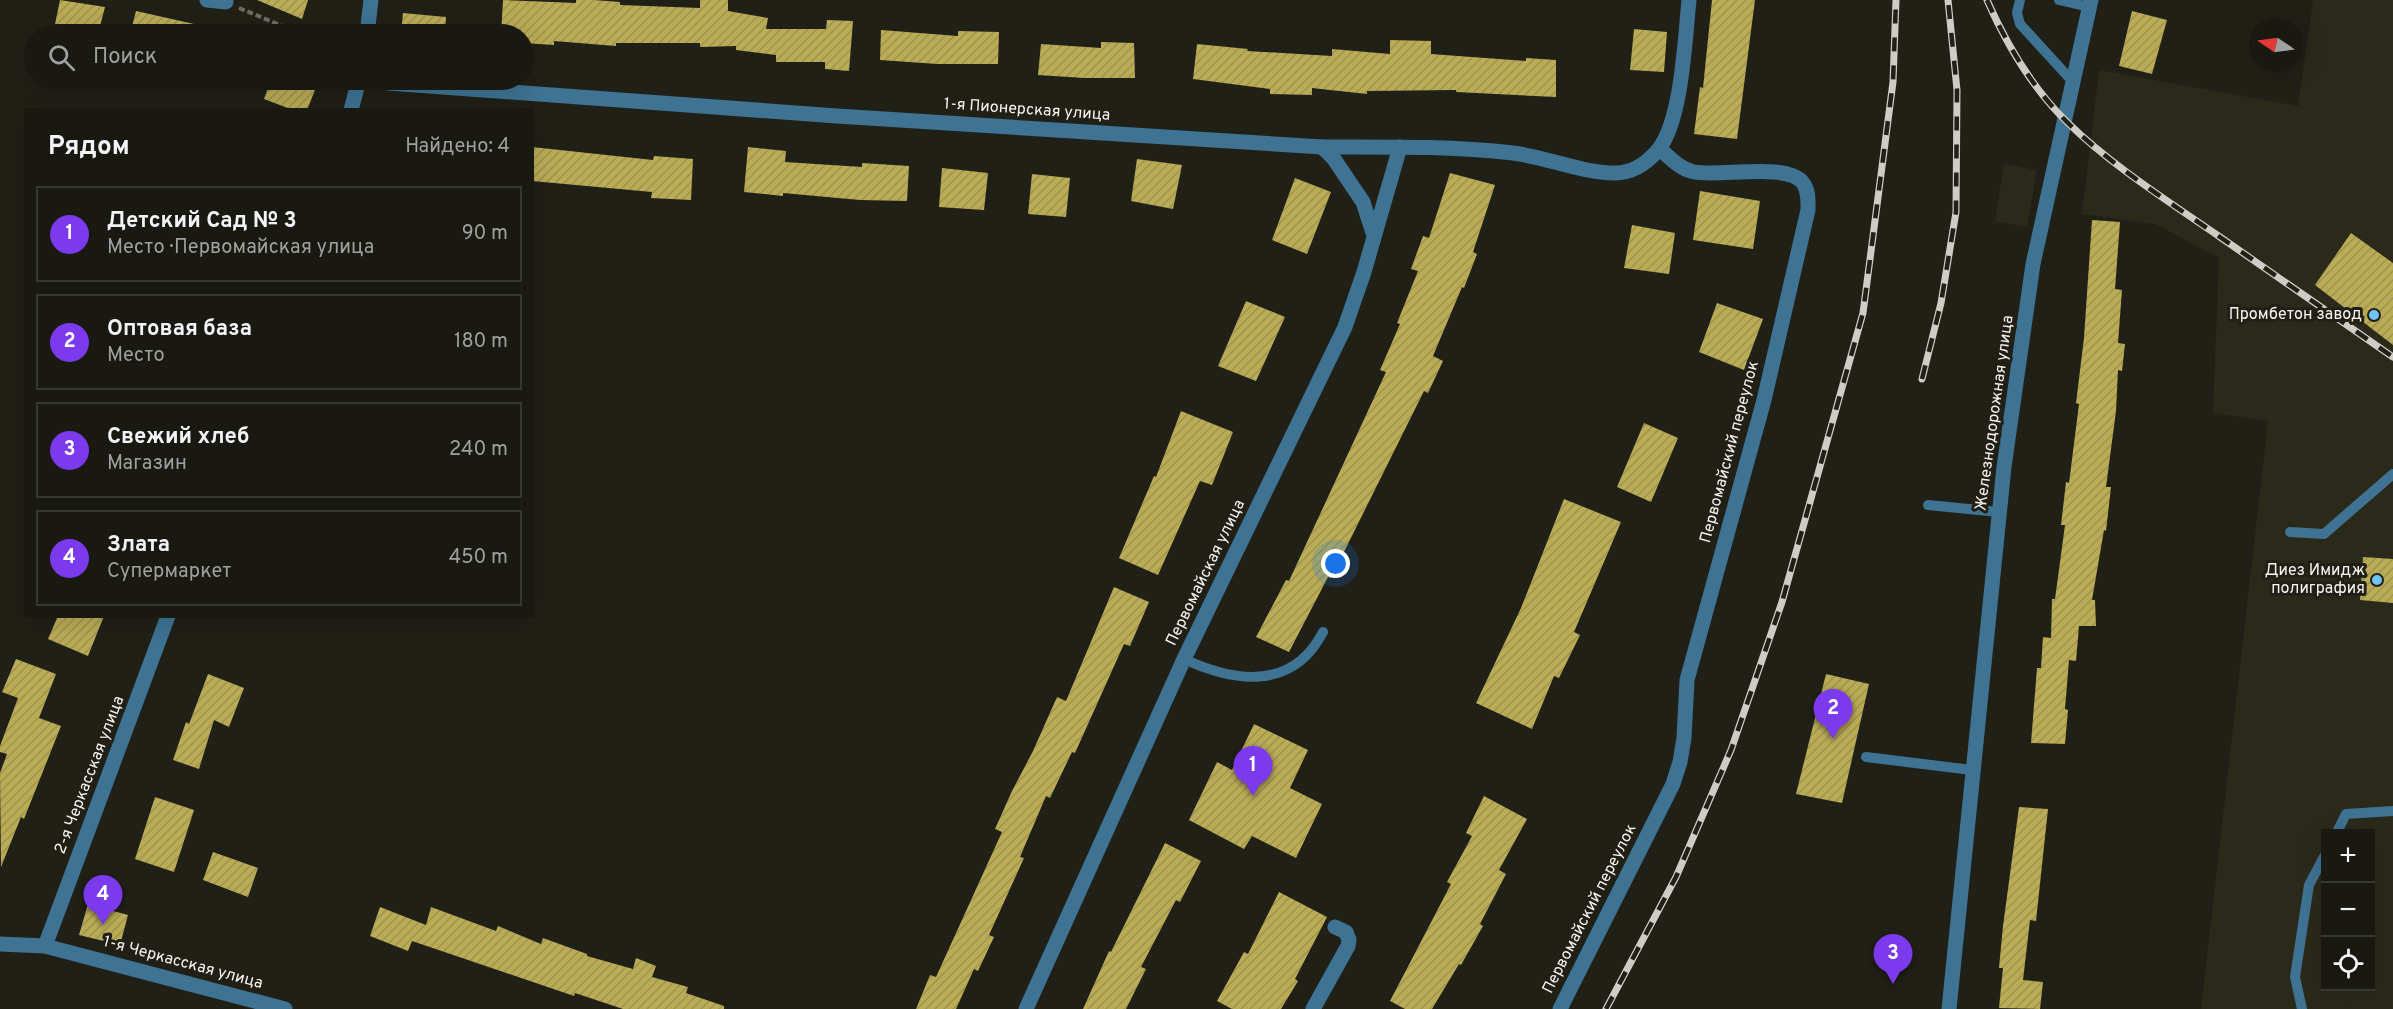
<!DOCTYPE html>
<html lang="ru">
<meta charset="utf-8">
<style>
body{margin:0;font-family:Overpass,sans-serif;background:#26251f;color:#f1f3f6}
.controls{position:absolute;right:18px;bottom:18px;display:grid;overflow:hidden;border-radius:0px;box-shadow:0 6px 24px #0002}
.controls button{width:54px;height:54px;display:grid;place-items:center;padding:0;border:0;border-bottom:2px solid #373731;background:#191811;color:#f1f3f6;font:30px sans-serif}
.compass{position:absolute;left:2249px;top:18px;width:54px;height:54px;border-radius:50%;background:#191811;box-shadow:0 6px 24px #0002;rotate:283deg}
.you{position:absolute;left:1336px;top:564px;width:21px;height:21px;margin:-15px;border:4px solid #fff;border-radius:50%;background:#1a73e8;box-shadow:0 0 0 9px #1a73e833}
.badge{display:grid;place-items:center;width:39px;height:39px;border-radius:50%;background:#7c3aed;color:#fff;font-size:20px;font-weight:700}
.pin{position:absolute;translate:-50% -50px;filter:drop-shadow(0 2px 3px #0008)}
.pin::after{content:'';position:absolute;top:32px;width:21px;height:18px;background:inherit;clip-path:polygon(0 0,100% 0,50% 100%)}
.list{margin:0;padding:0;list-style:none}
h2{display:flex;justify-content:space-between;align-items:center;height:78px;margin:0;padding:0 24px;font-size:26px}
h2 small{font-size:20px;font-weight:400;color:#9fa09f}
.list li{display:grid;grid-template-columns:39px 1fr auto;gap:18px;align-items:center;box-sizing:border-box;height:96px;margin:0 12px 12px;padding:0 12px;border:2px solid #373731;border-radius:0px}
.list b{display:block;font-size:22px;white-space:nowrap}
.list p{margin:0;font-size:20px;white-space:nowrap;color:#9fa09f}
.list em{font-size:20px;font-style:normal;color:#9fa09f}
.icon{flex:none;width:33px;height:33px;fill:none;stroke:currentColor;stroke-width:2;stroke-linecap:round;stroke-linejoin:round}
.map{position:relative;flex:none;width:2393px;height:1009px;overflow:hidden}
.search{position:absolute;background:#191811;box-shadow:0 6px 24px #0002;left:24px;top:24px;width:510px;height:66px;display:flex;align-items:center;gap:15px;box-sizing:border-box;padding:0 21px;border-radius:33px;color:#9fa09f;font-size:22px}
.panel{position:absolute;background:#191811;box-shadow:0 6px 24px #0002;left:24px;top:108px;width:510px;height:510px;border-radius:0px}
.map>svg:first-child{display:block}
.built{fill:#2b291a;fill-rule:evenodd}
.building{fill:url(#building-hatch)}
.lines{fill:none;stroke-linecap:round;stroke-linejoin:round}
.path{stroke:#6e6d65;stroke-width:4;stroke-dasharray:6 3;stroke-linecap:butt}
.service{stroke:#3e7393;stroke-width:10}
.minor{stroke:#3e7393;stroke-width:15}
.rail-casing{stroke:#cdccc6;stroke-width:7}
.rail{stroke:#212017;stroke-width:4.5;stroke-dasharray:14;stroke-linecap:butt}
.poi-dot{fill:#70c1f4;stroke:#212017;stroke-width:2}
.labels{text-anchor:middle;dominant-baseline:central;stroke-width:6;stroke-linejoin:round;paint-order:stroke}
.street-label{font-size:16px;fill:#f4f3ed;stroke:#212017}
.poi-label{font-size:16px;fill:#f4f3ed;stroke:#212017;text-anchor:end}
</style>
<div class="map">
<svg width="2393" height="1009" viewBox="0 0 2393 1009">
<defs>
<pattern id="building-hatch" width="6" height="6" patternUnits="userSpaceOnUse" patternTransform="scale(1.5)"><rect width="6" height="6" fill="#baac55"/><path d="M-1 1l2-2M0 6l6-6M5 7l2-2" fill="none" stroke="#9e9352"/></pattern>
</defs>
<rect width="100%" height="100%" fill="#212017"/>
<g class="built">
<path d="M2313,0H2393V1009H2201L2268,421L2213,413L2219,258L2155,224L2082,214L2099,70L2298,106ZM2326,834H2370V986H2326Z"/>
<polygon points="2004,164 2037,170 2027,227 1995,221"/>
</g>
<g class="building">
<polygon points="60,0 105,7 98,34 53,34"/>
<polygon points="257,0 308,0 302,19"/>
<polygon points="503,0 576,3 576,0 594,0 620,2 620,5 700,8 700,0 728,0 728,11 768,18 766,29 826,29 827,20 853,21 849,71 825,69 825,62 776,62 776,55 736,50 736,46 700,47 700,43 616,43 616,46 554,41 554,45 524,43 524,34 501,34"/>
<polygon points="1712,0 1755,0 1737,139 1694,134 1700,87 1703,88"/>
<polygon points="136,11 212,28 211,34 130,34"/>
<polygon points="2132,11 2167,20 2152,74 2119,66"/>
<polygon points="403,13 446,17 445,34 401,34"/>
<polygon points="1634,29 1667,32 1664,72 1630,70"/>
<polygon points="881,30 958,36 958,31 999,32 998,64 937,64 880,60"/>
<polygon points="1390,40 1431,41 1431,54 1526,61 1526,58 1556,60 1556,97 1456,92 1456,90 1367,91 1367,94 1312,88 1312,95 1270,94 1270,89 1193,79 1197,44 1248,49 1247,51 1332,56 1332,49 1390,54"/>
<polygon points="1101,42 1134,43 1135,78 1084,78 1038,75 1041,44 1101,48"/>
<polygon points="271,80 319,80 307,110 293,110 264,99"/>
<polygon points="532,147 653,160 654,156 693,159 691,200 651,198 652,192 532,181"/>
<polygon points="748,147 786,151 785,162 862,167 862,163 909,166 907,201 860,200 783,193 783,196 744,192"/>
<polygon points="1137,159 1182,165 1173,209 1131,201"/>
<polygon points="942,168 988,173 984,210 939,207"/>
<polygon points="1450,173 1495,185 1473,252 1477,254 1464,288 1462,287 1433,356 1443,361 1428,393 1424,391 1331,578 1328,577 1289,652 1256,637 1286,580 1289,581 1386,372 1380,370 1400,324 1397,323 1418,271 1411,269 1423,236 1429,238"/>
<polygon points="1032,174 1070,178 1066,217 1028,214"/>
<polygon points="1295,178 1331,192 1307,254 1272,240"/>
<polygon points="1700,191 1760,201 1753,249 1693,240"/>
<polygon points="2092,220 2120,222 2115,289 2122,290 2118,343 2125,344 2122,371 2118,370 2116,411 2106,487 2111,487 2106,531 2104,530 2092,600 2095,600 2096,626 2079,626 2076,661 2069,660 2065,709 2068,710 2065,744 2031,743 2037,668 2041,668 2043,637 2051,638 2052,599 2055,599 2065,525 2061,525 2066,482 2069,483 2079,404 2076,403 2084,338"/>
<polygon points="1632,225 1675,233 1669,274 1624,268"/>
<polygon points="2351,233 2393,263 2393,345 2315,285"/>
<polygon points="1246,301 1285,317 1256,381 1218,366"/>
<polygon points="1717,303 1763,319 1744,370 1699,352"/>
<polygon points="1181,411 1233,432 1212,485 1200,481 1158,575 1119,558 1154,476 1156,477"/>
<polygon points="1644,423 1678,438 1651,502 1617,487"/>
<polygon points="1564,499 1621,522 1574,632 1580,635 1559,678 1554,676 1532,729 1476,703 1521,608"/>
<polygon points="2363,557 2393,559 2393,603 2360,600"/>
<polygon points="1114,587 1149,602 1130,646 1124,644 1075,753 1072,752 1050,798 1046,796 1020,857 1024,858 989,935 994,937 978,971 974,969 956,1009 916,1009 930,975 936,977 1002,832 995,829 1012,791 1033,751 1057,697 1066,701"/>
<polygon points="58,616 104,616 88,656 48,639"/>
<polygon points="16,659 56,674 39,718 61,726 24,819 21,817 1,867 0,773 7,754 0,752 0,746 18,698 2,692"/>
<polygon points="208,674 244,688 229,727 214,720 199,769 173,760 186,722 189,724"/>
<polygon points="1826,674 1869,684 1842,803 1796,794"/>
<polygon points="1254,724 1308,750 1290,788 1322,804 1296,858 1252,836 1244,849 1189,820 1217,762 1232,770"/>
<polygon points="1484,796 1527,819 1499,870 1506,874 1480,924 1483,926 1461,965 1459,964 1432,1009 1405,1009 1390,1001 1451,884 1447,882 1472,836 1466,833"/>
<polygon points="155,797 194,810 174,872 135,859"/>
<polygon points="2019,807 2048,809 2036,921 2030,920 2023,980 2043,982 2040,1009 1999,1008 2003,968 1999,968 2003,926"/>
<polygon points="1165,843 1201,861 1180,902 1176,900 1141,967 1146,969 1126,1009 1083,1009 1109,951 1111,952"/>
<polygon points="213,852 258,868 248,897 203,880"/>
<polygon points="1279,892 1327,917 1295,979 1298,981 1281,1009 1232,1009 1217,1001 1244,952 1248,954"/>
<polygon points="88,904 128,915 120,945 79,935"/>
<polygon points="380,907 426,925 431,907 496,931 498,926 541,944 543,938 587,954 587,956 633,969 636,958 656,966 652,977 688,987 686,993 724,1006 724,1009 623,1009 575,993 574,996 412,941 408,951 370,936"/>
</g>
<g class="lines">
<polyline class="path" points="239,8 302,34"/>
<g class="service">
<polyline points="2020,0 2017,13 2020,24 2073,82"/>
<polyline points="2059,0 2089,7"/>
<polyline points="1928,505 1999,512"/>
<polyline points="2290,532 2324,534 2393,474"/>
<path d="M1184,659C1236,683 1293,690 1323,632"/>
<polyline points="1866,757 1972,770"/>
<polyline points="2336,834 2346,814 2393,811"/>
<polyline points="2302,1009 2295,977 2309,885 2326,853"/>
</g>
<g class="minor">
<polyline points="207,0 226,2"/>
<polyline points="367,34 371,0"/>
<path d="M384,80L388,83L837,116L1322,147C1385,147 1450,146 1513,153C1547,157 1581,173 1615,173C1632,173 1647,163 1658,150C1682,121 1685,38 1689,0"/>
<polyline points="351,110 359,80"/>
<polyline points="1322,147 1334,159 1363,202 1374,236"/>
<polyline points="0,944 45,946 285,1009"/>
<polyline points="45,946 168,616"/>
<polyline points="1026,1009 1184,659 1345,327 1364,272 1400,147"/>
<polyline points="1313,1009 1348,946 1349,940 1346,932 1335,927"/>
<path d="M1560,1009L1673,784L1680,762L1684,738L1687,680L1764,400L1808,210C1808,201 1809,191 1803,183C1788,162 1719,177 1694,172C1680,169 1670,158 1660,149"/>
<polyline points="1949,1009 2004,467 2033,264 2091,0"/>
</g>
<g class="rail-casing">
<g id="rail">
<path d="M1987,0C2006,43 2033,89 2067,122C2112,166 2168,201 2220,237C2278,277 2335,317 2393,357"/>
<polyline points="1922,379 1941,303 1956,212 1957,90 1948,0"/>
<polyline points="1606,1009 1676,877 1731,750 1782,602 1863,313 1893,82 1896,0"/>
</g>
</g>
<use href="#rail" class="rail"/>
</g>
<g class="poi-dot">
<circle cx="2374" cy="315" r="6"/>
<circle cx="2377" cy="580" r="6"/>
</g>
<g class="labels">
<g class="street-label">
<text transform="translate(1027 110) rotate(4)">1-я Пионерская улица</text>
<text transform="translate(1995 413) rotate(-82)">Железнодорожная улица</text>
<text transform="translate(1730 452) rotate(-75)">Первомайский переулок</text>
<text transform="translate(1206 573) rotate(-64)">Первомайская улица</text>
<text transform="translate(90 775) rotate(-69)">2-я Черкасская улица</text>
<text transform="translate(1590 909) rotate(-63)">Первомайский переулок</text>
<text transform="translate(183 963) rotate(15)">1-я Черкасская улица</text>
</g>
<g class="poi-label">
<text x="2362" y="315">Промбетон завод</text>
<text x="2365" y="571">Диез Имидж<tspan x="2365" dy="18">полиграфия</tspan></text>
</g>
</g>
</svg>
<div class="controls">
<button>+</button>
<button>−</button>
<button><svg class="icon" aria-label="locate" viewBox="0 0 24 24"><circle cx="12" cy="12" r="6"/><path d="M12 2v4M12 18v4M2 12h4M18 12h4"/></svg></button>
</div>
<svg class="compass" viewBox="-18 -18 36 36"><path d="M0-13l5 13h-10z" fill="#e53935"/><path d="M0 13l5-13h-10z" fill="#9fa09f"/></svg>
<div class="you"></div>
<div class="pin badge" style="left:1253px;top:796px">1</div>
<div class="pin badge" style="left:1833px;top:739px">2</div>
<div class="pin badge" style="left:1893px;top:984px">3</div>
<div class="pin badge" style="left:103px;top:925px">4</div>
<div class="search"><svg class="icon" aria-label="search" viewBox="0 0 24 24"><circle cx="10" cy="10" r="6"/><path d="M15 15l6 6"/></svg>Поиск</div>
<section class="panel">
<h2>Рядом<small>Найдено: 4</small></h2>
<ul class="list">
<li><span class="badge">1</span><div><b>Детский Сад № 3</b><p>Место · Первомайская улица</p></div><em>90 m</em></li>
<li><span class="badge">2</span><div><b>Оптовая база</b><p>Место</p></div><em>180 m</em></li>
<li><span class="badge">3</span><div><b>Свежий хлеб</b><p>Магазин</p></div><em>240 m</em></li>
<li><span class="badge">4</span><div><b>Злата</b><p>Супермаркет</p></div><em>450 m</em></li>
</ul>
</section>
</div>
